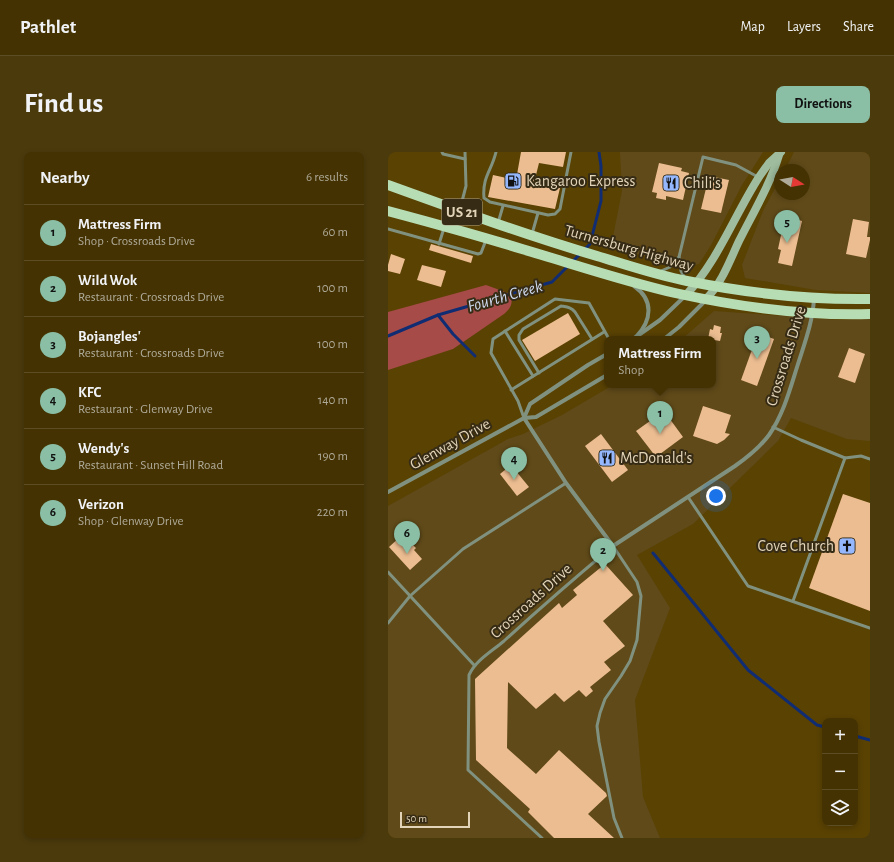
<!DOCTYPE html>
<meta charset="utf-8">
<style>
body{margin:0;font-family:"Alegreya Sans",sans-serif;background:#4b3a0c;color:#f1f3f6}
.controls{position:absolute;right:12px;bottom:12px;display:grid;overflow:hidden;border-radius:8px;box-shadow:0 2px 6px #0003}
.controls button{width:36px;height:36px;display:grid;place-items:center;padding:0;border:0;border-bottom:1px solid #5c4d24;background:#443202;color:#f1f3f6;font:20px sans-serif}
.compass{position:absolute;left:386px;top:12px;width:36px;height:36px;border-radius:50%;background:#443202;box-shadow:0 2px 6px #0003;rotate:101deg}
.scale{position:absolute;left:12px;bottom:10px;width:70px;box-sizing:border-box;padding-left:4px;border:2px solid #e2d4b9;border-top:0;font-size:11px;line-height:14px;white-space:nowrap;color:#e2d4b9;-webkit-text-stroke:3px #362b14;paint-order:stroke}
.you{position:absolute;left:328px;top:344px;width:14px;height:14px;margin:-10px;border:3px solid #fff;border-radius:50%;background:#1a73e8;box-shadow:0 0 0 6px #1a73e833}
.badge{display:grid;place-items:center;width:26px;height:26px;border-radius:50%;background:#8abfa5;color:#111;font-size:13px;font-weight:700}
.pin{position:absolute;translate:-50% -33px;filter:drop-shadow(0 1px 2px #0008)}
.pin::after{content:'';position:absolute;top:21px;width:14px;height:12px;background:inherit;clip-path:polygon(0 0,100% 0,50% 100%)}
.popup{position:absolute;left:216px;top:184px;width:112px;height:52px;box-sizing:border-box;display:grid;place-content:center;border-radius:8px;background:#443202;filter:drop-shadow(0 1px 3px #0005);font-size:13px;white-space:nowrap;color:#afaa99}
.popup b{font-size:15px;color:#f1f3f6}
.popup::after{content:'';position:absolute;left:50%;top:100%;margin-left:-8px;border:8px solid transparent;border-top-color:#443202}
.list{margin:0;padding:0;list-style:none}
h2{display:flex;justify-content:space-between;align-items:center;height:52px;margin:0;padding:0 16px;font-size:17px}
h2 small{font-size:13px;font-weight:400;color:#afaa99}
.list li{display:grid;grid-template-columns:26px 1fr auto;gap:12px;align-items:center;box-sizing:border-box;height:56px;padding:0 16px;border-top:1px solid #5c4d24}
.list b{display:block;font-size:15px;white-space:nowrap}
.list p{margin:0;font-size:13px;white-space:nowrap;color:#afaa99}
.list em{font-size:13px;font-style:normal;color:#afaa99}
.icon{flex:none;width:22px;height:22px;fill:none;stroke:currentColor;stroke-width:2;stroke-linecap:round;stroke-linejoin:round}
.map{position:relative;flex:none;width:482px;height:686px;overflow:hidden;border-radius:8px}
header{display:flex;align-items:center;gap:24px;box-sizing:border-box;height:56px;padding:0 20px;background:#443202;border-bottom:1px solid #5c4d24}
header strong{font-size:19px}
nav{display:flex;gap:22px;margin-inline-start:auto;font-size:14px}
.intro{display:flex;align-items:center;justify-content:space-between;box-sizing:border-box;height:96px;padding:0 24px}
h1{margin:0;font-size:28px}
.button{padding:10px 18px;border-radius:8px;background:#8abfa5;color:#111;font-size:14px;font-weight:700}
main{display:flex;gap:24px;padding:0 24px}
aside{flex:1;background:#443202;border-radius:8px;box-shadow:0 2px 6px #0003}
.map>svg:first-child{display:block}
.built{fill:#604a19}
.green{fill:#a64b48}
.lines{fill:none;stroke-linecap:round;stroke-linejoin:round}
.stream{stroke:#102c73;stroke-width:3}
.building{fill:#ecbd91}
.lane{stroke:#80927f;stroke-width:3}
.street{stroke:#80927f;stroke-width:4}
.secondary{stroke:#9fbd9e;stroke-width:8}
.primary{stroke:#b7ddb5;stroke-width:10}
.labels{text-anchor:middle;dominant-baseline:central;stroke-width:4;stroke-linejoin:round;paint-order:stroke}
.shield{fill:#362b14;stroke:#aea188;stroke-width:1}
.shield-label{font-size:15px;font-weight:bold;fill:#e2d4b9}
.poi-label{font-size:16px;fill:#e2d4b9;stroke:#362b14;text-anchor:start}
.street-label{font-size:16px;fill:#e2d4b9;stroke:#362b14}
.water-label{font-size:17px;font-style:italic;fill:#ced9ee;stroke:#362b14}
</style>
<header>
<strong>Pathlet</strong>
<nav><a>Map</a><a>Layers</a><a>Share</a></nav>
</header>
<div class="intro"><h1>Find us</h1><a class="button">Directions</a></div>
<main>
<aside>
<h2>Nearby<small>6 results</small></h2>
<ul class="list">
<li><span class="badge">1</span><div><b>Mattress Firm</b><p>Shop · Crossroads Drive</p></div><em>60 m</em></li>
<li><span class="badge">2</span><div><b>Wild Wok</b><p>Restaurant · Crossroads Drive</p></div><em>100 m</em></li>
<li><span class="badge">3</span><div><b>Bojangles'</b><p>Restaurant · Crossroads Drive</p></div><em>100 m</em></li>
<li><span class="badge">4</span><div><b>KFC</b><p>Restaurant · Glenway Drive</p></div><em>140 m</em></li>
<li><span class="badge">5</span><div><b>Wendy's</b><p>Restaurant · Sunset Hill Road</p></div><em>190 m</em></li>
<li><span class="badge">6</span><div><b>Verizon</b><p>Shop · Glenway Drive</p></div><em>220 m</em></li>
</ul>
</aside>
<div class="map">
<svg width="482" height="686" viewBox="0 0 482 686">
<rect width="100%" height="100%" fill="#5a4203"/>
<g class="built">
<polygon points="232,0 375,0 354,33 323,93 311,112 299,115 223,95 234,39"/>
<polygon points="406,0 482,0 482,141 428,138 357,126 354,113 375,59 392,27 392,42 416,42 416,18 397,18"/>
<polygon points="326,159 452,168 482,167 482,289 459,287 403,266 390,289 305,372 249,403 282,456 247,548 255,645 272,686 0,686 0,354 120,287 135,282 174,263 225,233 325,233 325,187 294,187"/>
</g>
<path class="green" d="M98,133L123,142C125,152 123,156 116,162L65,197L0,218V160Z"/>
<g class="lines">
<g class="stream">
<polyline points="185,109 202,92 213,49 213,14 211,0"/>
<polyline points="50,163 65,182 87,204"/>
<polyline points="0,184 50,163 164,130 181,113"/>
<polyline points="265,401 360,518 429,573 437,575"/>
<polyline points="467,584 482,588"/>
</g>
</g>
<g class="building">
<polygon points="133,0 178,0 175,15 151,11 146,31 172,36 167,57 100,45 105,23 128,28"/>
<polygon points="271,11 294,16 293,19 301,21 295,48 278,44 278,48 268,46 269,41 264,40"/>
<polygon points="321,24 341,28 333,61 313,57"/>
<polygon points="407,67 414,69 404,114 390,111 393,98 390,97 395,74 405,76"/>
<polygon points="465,67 481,70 479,85 482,85 482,88 478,106 458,102"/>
<polygon points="43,92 85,104 83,111 41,98"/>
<polygon points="3,102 17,107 12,122 0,119 0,113"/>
<polygon points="34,113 58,119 53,135 29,128"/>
<polygon points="180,161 192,182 147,209 134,188"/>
<polygon points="326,173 333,175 332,181 334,181 332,189 320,187 322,177 325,178"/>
<polygon points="370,181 386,187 369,234 353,228"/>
<polygon points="461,196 477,202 467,231 450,225"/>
<polygon points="315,254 343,263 337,281 342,282 336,288 329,292 305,284"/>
<polygon points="276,259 295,285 268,305 248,279"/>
<polygon points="213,282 240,318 224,330 197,294"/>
<polygon points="123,313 141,335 129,344 112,322"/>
<polygon points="455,342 482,351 482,459 421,436"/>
<polygon points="13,384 20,391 22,390 28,396 26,398 34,407 22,418 1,395"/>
<polygon points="217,412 245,443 215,469 237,494 216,510 223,518 202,535 205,539 198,545 191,538 176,550 167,541 148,557 120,530 119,596 148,622 171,598 218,641 219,644 200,662 226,686 166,686 140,660 142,657 88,608 87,527 171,451 174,456 189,443 185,438"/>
</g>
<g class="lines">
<g class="lane">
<polyline points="54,0 55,2 77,7"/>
<path d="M108,0C104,18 94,25 96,46L102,50L160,63L167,62L172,57L183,0"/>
<polyline points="72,57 78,34 77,0"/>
<polyline points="110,71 115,54"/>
<polyline points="0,77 90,102 93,101 98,88"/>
<polyline points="144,82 150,61"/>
<polyline points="51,92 56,76"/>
<polyline points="273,119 282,115 291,105"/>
<polyline points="297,126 293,119 291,105 315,5 348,13 370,25"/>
<polyline points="117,179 145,224"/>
<path d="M151,221L131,188V183L135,177L173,154C179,155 183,155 187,160L204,187"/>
<polyline points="123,238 216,180"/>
<polyline points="136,266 130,249 103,201 105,187 167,147 201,151 221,187"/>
<polyline points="385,275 413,288 457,306 473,304 482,307"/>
<polyline points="300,345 360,434 482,476"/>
<polyline points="0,420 86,513"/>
<polyline points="405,449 457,306"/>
<polyline points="0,471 22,444 75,397 178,331"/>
<path d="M154,686L80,618L81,523C88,508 103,500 116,489C151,457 188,425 225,394L249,430L253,444L249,488L242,509L233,524L217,547L212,561L209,574L211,590L226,666L234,686"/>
</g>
<g class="street">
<path d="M246,134C266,148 264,168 248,185"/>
<polyline points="245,187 272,168 296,145"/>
<polyline points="276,187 291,175 318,148"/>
<path d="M136,266L178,331L225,394L347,314C360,305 372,295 381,283C396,261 402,237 410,212C417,190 425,169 426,146"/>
<polyline points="136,266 142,252 200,213 219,202"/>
<polyline points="0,340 136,266 148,265 219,223"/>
</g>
<g class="secondary">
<path d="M298,143C330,109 346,64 371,25L381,11L393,0"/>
<path d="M318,147C334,131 342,108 351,89C365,61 382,33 391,3"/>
</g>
<g class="primary">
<path d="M0,33C69,58 138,83 209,104C239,113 268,123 299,129C359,141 420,148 482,147"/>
<path d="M0,59C45,71 89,83 134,97C185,112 235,129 287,141C351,155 417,164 482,162"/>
</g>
</g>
<defs>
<g id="fuel-square" transform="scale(0.9)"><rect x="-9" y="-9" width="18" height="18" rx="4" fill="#94b7fd" stroke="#362b14"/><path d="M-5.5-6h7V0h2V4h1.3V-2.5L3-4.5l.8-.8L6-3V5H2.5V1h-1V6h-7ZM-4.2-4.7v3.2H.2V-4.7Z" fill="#111"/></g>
<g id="restaurant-square" transform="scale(0.9)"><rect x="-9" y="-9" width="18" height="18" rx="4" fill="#94b7fd" stroke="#362b14"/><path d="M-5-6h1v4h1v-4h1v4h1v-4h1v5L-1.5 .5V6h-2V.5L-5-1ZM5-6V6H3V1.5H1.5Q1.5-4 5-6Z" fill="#111"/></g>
<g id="church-square" transform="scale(0.9)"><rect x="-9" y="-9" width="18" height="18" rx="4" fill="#94b7fd" stroke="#362b14"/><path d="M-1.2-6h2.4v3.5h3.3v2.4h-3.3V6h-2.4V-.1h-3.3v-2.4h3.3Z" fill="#111"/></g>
</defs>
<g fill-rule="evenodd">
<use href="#fuel-square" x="125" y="29"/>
<use href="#restaurant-square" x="283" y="31"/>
<use href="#restaurant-square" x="219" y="306"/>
<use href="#church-square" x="459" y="394"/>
</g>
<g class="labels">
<rect class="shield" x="54" y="47" width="40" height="26" rx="3"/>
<g class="shield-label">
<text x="74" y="60">US 21</text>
</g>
<g class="poi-label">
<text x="138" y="29">Kangaroo Express</text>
<text x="296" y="31">Chili's</text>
<text x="232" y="306">McDonald's</text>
<text x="446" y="394" text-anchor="end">Cove Church</text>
</g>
<g class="street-label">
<text transform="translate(241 96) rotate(16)">Turnersburg Highway</text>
<text transform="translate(398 204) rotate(-73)">Crossroads Drive</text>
<text transform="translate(62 292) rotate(-29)">Glenway Drive</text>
<text transform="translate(143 449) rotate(-42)">Crossroads Drive</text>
</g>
<g class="water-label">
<text transform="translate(117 144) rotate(-16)">Fourth Creek</text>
</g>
</g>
</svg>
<div class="controls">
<button>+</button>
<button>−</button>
<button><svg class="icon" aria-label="layers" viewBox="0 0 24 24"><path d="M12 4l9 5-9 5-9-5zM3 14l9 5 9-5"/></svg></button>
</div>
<svg class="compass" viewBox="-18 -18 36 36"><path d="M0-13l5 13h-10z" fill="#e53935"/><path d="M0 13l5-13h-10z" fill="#afaa99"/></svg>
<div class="scale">50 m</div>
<div class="you"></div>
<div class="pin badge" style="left:272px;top:282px">1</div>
<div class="popup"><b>Mattress Firm</b>Shop</div>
<div class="pin badge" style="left:215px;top:419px">2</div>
<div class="pin badge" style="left:369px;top:207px">3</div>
<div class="pin badge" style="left:126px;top:328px">4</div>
<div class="pin badge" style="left:399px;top:91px">5</div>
<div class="pin badge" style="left:19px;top:402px">6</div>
</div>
</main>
